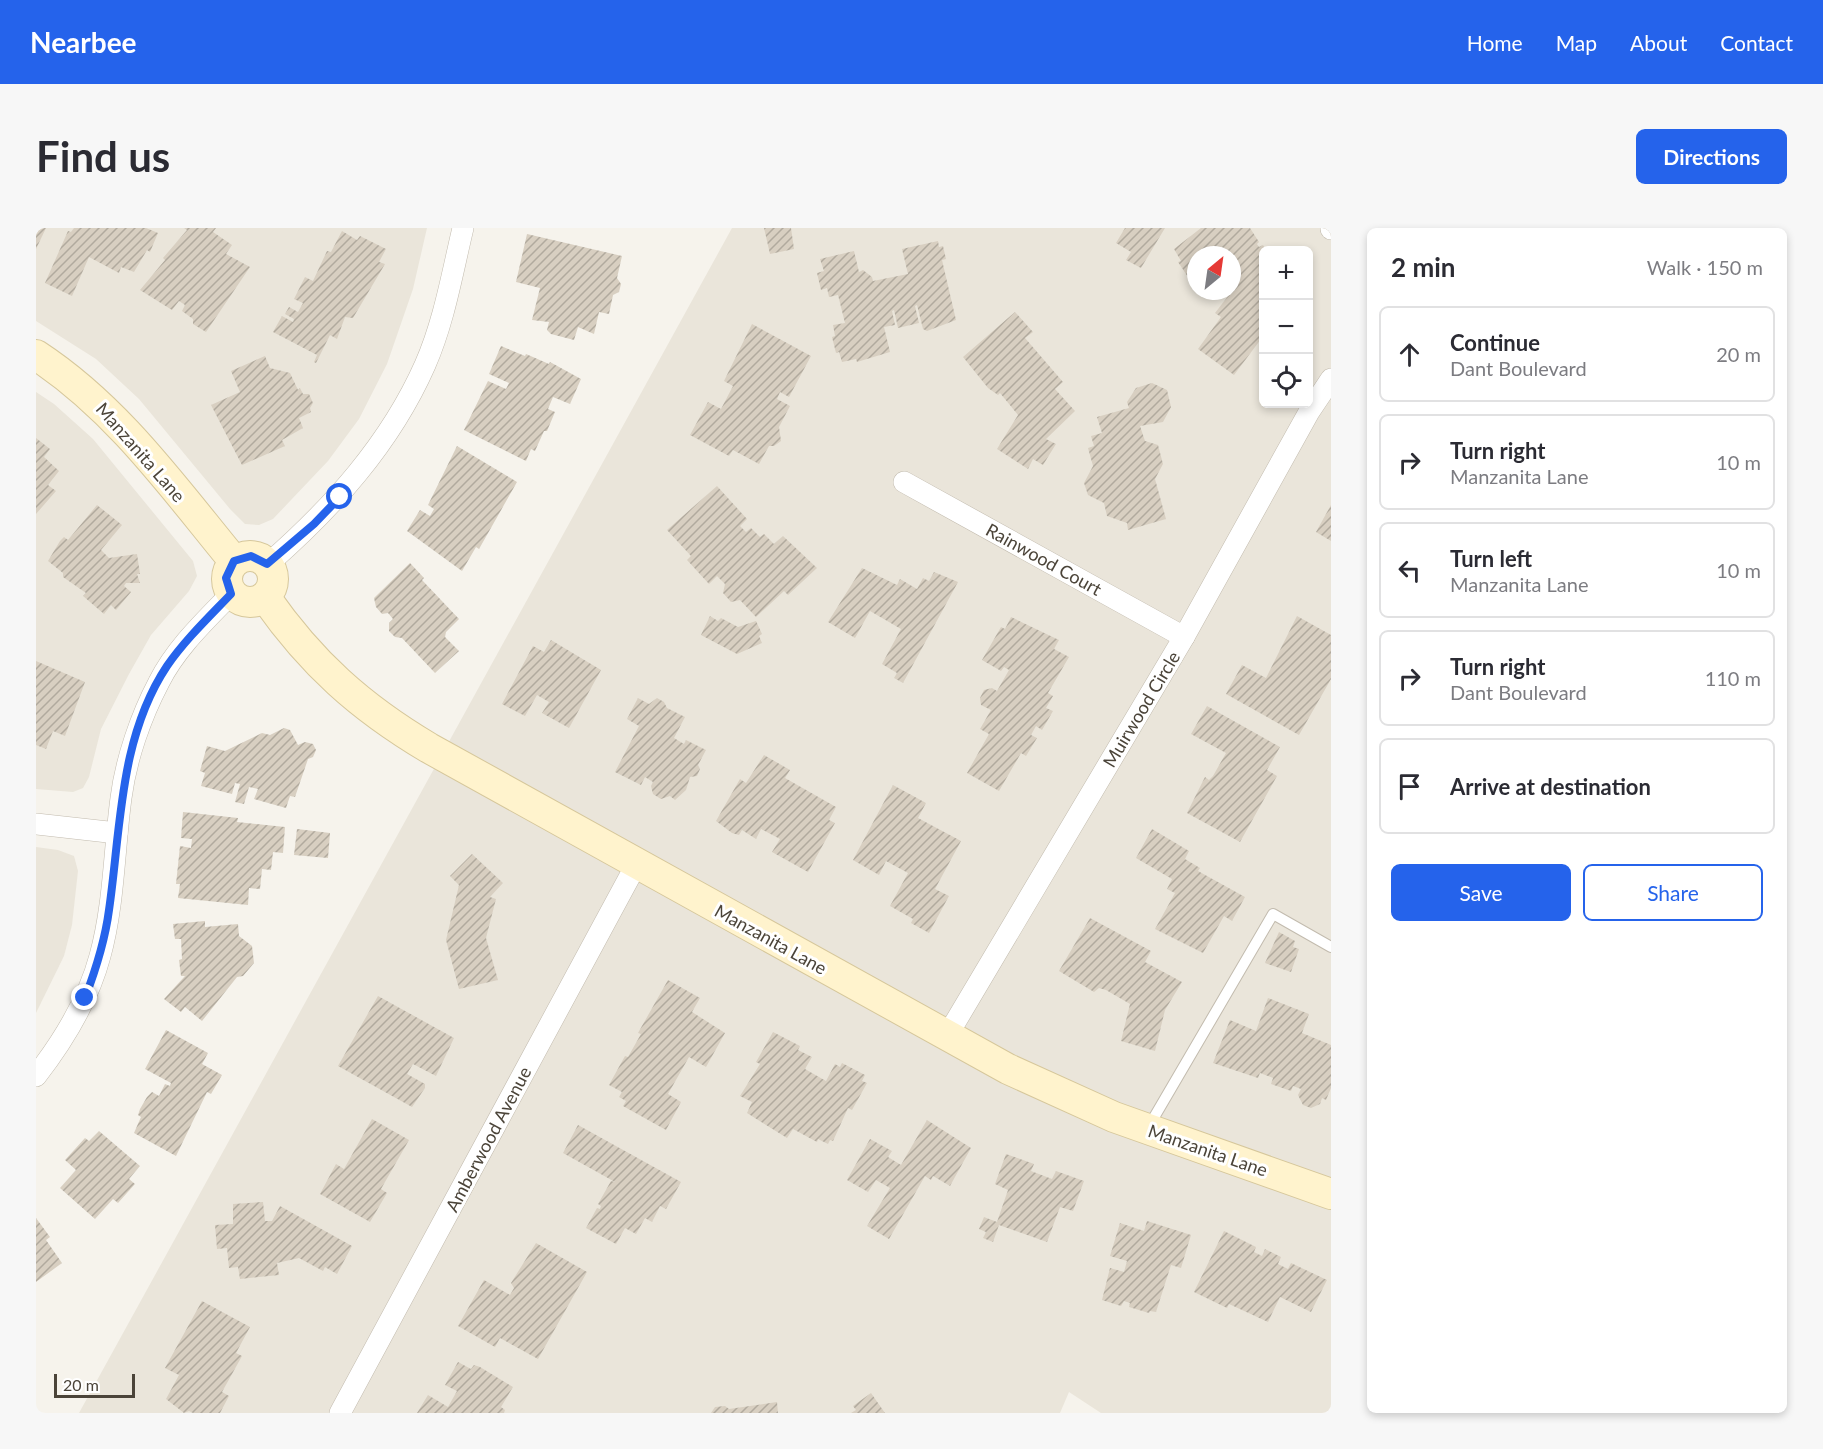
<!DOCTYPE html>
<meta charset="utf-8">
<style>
body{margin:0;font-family:Lato,sans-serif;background:#f7f7f7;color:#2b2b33}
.controls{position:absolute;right:18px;top:18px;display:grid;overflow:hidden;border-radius:9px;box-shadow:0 3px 9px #0003}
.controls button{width:54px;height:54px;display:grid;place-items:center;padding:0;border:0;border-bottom:2px solid #e1e1e2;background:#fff;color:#2b2b33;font:30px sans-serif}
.compass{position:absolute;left:1151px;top:18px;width:54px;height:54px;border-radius:50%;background:#fff;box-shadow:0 3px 9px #0003;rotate:29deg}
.scale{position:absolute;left:18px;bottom:15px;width:81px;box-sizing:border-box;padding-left:6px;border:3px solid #4b4439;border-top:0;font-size:16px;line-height:21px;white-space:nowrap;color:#4b4439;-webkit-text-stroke:4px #fff;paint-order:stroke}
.stop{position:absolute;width:18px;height:18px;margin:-14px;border:4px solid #2563eb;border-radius:50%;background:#fff}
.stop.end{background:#2563eb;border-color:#fff;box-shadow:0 2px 6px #0008}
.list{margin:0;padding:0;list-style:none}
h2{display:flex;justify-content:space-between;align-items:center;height:78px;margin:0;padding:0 24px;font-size:26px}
h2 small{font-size:20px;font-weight:400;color:#7c7c81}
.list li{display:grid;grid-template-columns:39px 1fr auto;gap:18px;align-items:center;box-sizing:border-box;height:96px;margin:0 12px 12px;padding:0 12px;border:2px solid #e1e1e2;border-radius:9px}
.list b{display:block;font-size:22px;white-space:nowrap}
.list p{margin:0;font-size:20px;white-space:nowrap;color:#7c7c81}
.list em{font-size:20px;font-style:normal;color:#7c7c81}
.actions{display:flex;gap:12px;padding:18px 24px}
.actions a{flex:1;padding:14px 0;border:2px solid #2563eb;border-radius:9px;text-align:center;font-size:21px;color:#2563eb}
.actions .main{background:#2563eb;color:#fff}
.icon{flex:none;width:33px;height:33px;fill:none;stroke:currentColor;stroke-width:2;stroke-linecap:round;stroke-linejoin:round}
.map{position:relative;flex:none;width:1295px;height:1185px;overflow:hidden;border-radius:9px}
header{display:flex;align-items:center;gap:36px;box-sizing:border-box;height:84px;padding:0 30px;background:#2563eb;color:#fff}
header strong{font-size:28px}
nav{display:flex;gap:33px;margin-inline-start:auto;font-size:21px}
.intro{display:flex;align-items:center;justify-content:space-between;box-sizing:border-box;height:144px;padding:0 36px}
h1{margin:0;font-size:42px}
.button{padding:15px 27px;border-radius:9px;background:#2563eb;color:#fff;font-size:21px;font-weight:700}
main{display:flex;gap:36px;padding:0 36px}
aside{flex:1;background:#fff;border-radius:9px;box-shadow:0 3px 9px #0003}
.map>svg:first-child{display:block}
.residential{fill:#eae5da;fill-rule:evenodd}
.building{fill:url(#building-hatch)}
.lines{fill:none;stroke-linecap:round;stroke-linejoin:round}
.lane-casing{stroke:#c2bbae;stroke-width:12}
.street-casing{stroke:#c2bbae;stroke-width:22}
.secondary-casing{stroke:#d6c79b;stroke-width:32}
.lane{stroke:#fff;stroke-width:10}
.street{stroke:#fff;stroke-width:21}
.secondary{stroke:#fff3cd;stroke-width:30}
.route{stroke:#2563eb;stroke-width:8}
.labels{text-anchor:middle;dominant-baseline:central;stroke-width:6;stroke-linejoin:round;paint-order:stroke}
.street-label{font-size:18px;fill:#4b4439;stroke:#fff}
</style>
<header>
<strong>Nearbee</strong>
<nav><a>Home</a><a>Map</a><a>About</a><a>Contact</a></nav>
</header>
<div class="intro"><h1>Find us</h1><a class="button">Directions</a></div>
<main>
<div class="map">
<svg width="1295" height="1185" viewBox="0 0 1295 1185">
<defs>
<pattern id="building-hatch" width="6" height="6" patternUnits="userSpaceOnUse" patternTransform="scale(1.5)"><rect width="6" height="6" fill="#d8cfc1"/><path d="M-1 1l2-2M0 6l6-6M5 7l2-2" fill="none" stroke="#b1aa9e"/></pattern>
</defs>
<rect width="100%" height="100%" fill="#f6f3ec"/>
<g class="residential">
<polygon points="0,0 391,0 377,61 351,136 323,191 292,233 237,291 223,297 209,296 194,281 103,171 60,131 0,93"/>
<path d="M696,0H1295V1185H1065L1033,1164L1024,1185H43ZM1228,22H1272V176H1228ZM1160,27H1196V63H1160Z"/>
<polygon points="0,164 18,176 57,211 157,333 161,348 153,363 115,407 93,446 65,501 53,549 47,560 37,564 0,561"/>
<polygon points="0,619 22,622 38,628 42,643 36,697 28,728 0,785"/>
</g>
<g class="building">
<polygon points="0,0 10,0 0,21"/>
<polygon points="38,0 110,0 122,5 114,24 111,22 98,44 85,39 83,45 53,29 36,68 9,55 32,3 35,4"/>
<polygon points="148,0 180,0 177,4 196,17 190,26 214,39 170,104 157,96 157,91 146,83 149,77 143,73 136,82 104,62 129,32 127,30 151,2"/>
<polygon points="728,0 755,0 758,21 734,26"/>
<polygon points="1089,0 1129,0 1105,40 1090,32 1095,24 1080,15"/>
<polygon points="1165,0 1214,0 1223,14 1221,16 1223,19 1227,17 1230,22 1228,22 1228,107 1198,147 1162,121 1185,89 1179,85 1196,63 1196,27 1160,27 1158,53 1154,48 1152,49 1142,34 1145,33 1138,21"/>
<polygon points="306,3 321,12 324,8 350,21 343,34 349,36 317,90 309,89 301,111 294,107 280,135 278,134 281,127 237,104 246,88 257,94 258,91 249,86 253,79 262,84 267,75 258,71 269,49 277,53 291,23 295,24"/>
<polygon points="491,6 586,28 581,50 585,56 583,64 577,67 573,86 563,84 558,106 542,99 538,112 515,106 511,102 513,94 496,92 504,60 480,54"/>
<polygon points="902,13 903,19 907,18 910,31 906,32 920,92 891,103 887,101 881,77 879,78 883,95 862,100 858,82 856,83 859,97 848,99 854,124 821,134 820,131 806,134 803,124 800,125 796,109 799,108 797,97 809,95 802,67 793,69 791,60 785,62 781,45 788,43 784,31 818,23 823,44 827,42 836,49 837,53 872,46 866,21"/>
<polygon points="979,84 997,104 989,110 1027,154 1019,161 1039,183 1010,211 1020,216 1007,237 997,231 992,241 961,221 982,187 964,165 962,167 952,160 927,129"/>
<polygon points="716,96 775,128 753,169 744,164 741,171 754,178 743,199 745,213 738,218 733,218 723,236 697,222 693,228 654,207 672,174 685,181 697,158 688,153"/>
<polygon points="465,118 489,128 490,126 513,136 514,134 545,151 534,176 517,169 512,181 519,184 511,203 508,203 499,223 495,221 490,233 428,202 452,153 470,161 473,155 453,146"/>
<polygon points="229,128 234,140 254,145 262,162 264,160 267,166 273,166 277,175 274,180 275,184 263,190 267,200 246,212 249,218 206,237 175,177 204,164 195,143"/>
<polygon points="1116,155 1131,162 1135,179 1127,194 1104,198 1109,213 1122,217 1127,236 1119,251 1130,291 1092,302 1091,295 1071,288 1068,275 1052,267 1048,255 1057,238 1052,220 1058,218 1055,208 1066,205 1061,189 1093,180 1091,174 1100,160"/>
<polygon points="0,210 14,221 8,229 23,243 12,257 20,263 0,286"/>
<polygon points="421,218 481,254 443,321 440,319 426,343 371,303 384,282 394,288 398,281 392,277"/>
<polygon points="681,258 711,291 704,298 710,304 715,300 724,309 728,306 738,316 747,308 781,340 752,367 748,363 720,389 704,372 695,374 687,365 689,356 681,348 673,356 651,332 655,328 631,302"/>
<polygon points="61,277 86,297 65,322 73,330 101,326 104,346 101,346 104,355 90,355 88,358 95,364 80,382 75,377 68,386 47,368 50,365 27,349 27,345 12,333 24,313 28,309 32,312"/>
<polygon points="1295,277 1295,313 1280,304"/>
<polygon points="374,335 388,350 386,352 423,391 410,404 409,409 423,423 399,445 366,410 359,409 353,403 353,395 357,391 352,385 346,386 340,379 338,370"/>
<polygon points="826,340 861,357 864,351 881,361 887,350 893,353 898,344 922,354 867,455 858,450 861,445 846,436 865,401 834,383 819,410 792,394"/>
<polygon points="674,388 682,393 685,390 702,399 720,393 726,406 723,408 726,415 701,426 665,407"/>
<polygon points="1261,388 1295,407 1295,451 1263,507 1190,466 1206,437 1230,450"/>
<polygon points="975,389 1023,412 1018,421 1033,429 1012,465 1017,468 1010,480 1017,483 1006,502 1000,498 995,507 1001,510 990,528 985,525 963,563 931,545 953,506 944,501 955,482 945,477 944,470 948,462 956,460 961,463 973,442 968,439 965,443 946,432 965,399 969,401"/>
<polygon points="515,412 565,442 533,500 506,485 513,474 501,467 489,488 466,476 497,418 508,424"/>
<polygon points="0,433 49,454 29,508 17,503 10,521 0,517"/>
<polygon points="602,470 613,476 621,470 628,474 631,480 649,489 638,510 648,516 650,512 670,522 662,537 664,541 661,548 654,549 650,562 639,572 634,568 625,571 617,566 615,558 617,554 609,549 605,557 579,544 603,498 591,491"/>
<polygon points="1171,478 1244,519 1231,542 1241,548 1204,614 1151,585 1169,549 1173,552 1177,548 1190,525 1155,506"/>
<polygon points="248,500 254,502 262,517 269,514 277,516 280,522 277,529 272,531 259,569 254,568 250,580 218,571 222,561 213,559 208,576 199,574 204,556 199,555 196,566 165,558 169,545 164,543 171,518 189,523 226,505 234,507"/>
<polygon points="728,527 754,542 749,550 800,579 793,592 799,595 772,644 736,624 744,611 725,601 720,611 706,602 703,607 696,605 680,593 704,551 710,555"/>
<polygon points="857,557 890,575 882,590 925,613 899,661 913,668 893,705 875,695 877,691 854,678 872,645 850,633 843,647 817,632"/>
<polygon points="147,584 202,590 201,594 249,599 247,625 237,624 235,642 226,641 224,661 213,660 212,677 142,670 144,656 140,656 144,618 155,620 156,611 145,610"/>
<polygon points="261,601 294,605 292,630 258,627"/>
<polygon points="1116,601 1153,623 1149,631 1164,640 1162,643 1209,669 1196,693 1188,688 1167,725 1119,701 1139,665 1131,661 1136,651 1100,630"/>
<polygon points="436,626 467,655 454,669 460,671 450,710 462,752 423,761 410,712 423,657 414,648"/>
<polygon points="1054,690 1115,723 1109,734 1146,754 1129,782 1119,823 1085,813 1094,776 1070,762 1063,760 1058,764 1023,743"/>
<polygon points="169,693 169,699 202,696 203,708 216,718 218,735 207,748 201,749 166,793 149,779 145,784 128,771 149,748 145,748 143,732 146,731 145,711 139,711 137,696"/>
<polygon points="1243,704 1259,713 1257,719 1263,721 1255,744 1229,735"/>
<polygon points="632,752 664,770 656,784 689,805 670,839 653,829 632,866 645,874 630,902 587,878 590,873 583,869 586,864 573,857 589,828 592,829 605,806 602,805"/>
<polygon points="342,768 418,810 400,848 377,836 371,846 389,856 389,860 376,879 302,838"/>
<polygon points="1232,770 1273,786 1266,805 1295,817 1295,860 1290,872 1286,870 1284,876 1275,880 1267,877 1262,867 1265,861 1257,858 1255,863 1235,856 1237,850 1224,845 1222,850 1177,835 1194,792 1220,803"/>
<polygon points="130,802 172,825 166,836 186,847 175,866 171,864 140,928 98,905 105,889 102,887 104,881 111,869 116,864 123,868 129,856 134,858 135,855 109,841"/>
<polygon points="737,804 764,818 762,822 776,829 769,841 790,853 799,836 804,839 806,835 829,847 826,853 831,855 816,882 812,880 797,913 794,912 792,916 782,911 781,914 757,901 751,910 711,885 716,874 704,868 724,836 720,834"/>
<polygon points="336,891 373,912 345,961 351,965 334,994 284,966 300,936 308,941"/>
<polygon points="891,892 935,920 914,958 897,948 895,952 889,948 853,1011 831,998 854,960 840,952 832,964 811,952 834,911 856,923 852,929 865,937"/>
<polygon points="542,897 645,954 630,981 624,978 616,994 609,990 600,1006 589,1000 580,1016 550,1000 561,980 564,981 565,978 562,976 575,953 579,954 527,925"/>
<polygon points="63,903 104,938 93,951 99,956 82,975 77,971 59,991 24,960 40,942 29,932 49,910 53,913"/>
<polygon points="970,926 998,936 995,943 1016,951 1020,943 1048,953 1037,983 1024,979 1011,1014 963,997 957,1014 947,1010 950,1004 943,1001 948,989 961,994 972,962 959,956"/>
<polygon points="227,974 229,993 236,993 244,978 316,1018 301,1046 289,1039 287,1043 263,1030 241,1035 243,1047 204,1051 202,1039 193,1040 191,1020 181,1021 179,997 197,996 197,976"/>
<polygon points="0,990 14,1009 10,1012 26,1035 0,1054"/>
<polygon points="1111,993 1155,1007 1145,1040 1135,1037 1120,1084 1114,1083 1113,1085 1093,1079 1094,1075 1088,1073 1085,1078 1066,1072 1074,1040 1088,1044 1091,1033 1074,1028 1084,995 1108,1003"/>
<polygon points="1188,1003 1220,1019 1218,1024 1226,1028 1229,1021 1245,1029 1242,1036 1252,1041 1255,1035 1291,1052 1275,1084 1244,1069 1232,1094 1193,1076 1191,1080 1158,1064"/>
<polygon points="500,1015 551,1044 502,1131 464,1110 459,1119 422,1098 448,1052 474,1067 478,1060 475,1055"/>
<polygon points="166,1073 214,1099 200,1125 206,1128 186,1164 193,1168 184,1185 157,1185 153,1183 148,1185 130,1171 143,1147 129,1140"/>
<polygon points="422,1134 435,1141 438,1137 444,1139 477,1159 465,1179 469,1182 468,1185 381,1185 392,1167 412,1179 421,1163 409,1157"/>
<polygon points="835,1165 849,1185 815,1185 820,1182 817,1178"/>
<polygon points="741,1174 742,1185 675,1185 679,1179 689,1178 693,1181"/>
</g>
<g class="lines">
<g class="lane-casing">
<polyline id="lane" points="1113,898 1237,686 1295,719"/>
</g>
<g class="street-casing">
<g id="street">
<polyline points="1295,0 1295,1"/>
<polyline points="868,254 1148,409"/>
<path d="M232,336C296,280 354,216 389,137C408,94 416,46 427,0"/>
<polyline points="0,596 81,605"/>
<polyline points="911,808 1148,409 1273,184 1295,151"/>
<path d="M0,848C28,812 52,773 64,728C78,677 78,623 85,570C90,531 105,488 123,454C140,420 169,393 195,366"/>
<polyline points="304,1185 600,637"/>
</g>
</g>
<g class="secondary-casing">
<g id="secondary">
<path d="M0,127C81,180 137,259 198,333"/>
<circle cx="214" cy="351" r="23"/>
<path d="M229,369C275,435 324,479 393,520L972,841L1078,889L1295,966"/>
</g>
</g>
<use href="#lane" class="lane"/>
<use href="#street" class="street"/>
<use href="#secondary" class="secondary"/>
</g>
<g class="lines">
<path class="route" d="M49,770C60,741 69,713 73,682C85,600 83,510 131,438C149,412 173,389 195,366L190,350L198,333L215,328L231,336L278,296L304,269"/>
</g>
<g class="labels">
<g class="street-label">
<text transform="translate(105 224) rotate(49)">Manzanita Lane</text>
<text transform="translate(1008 331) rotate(29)">Rainwood Court</text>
<text transform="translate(1105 481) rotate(-59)">Muirwood Circle</text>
<text transform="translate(735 711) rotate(29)">Manzanita Lane</text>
<text transform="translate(452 911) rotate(-62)">Amberwood Avenue</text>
<text transform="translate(1172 922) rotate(19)">Manzanita Lane</text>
</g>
</g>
</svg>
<div class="controls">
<button>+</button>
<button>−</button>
<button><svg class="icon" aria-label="locate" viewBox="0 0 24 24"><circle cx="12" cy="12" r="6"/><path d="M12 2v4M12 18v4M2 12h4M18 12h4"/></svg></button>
</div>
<svg class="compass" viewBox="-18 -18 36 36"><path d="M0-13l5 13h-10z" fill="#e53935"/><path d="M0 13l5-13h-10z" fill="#7c7c81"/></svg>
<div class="scale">20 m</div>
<div class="stop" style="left:304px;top:269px"></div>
<div class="stop end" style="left:49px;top:770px"></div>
</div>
<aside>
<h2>2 min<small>Walk · 150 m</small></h2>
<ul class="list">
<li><svg class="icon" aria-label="ahead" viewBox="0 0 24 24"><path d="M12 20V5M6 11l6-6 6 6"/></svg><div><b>Continue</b><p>Dant Boulevard</p></div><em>20 m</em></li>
<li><svg class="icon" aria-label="right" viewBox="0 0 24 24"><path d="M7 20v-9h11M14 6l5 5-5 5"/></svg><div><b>Turn right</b><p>Manzanita Lane</p></div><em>10 m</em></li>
<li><svg class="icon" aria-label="left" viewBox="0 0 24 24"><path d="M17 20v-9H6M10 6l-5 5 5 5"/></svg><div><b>Turn left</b><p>Manzanita Lane</p></div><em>10 m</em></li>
<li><svg class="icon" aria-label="right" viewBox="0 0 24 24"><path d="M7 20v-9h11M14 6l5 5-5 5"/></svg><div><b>Turn right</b><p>Dant Boulevard</p></div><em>110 m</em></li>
<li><svg class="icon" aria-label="arrive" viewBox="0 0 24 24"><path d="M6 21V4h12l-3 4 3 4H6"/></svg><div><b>Arrive at destination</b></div></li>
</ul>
<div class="actions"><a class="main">Save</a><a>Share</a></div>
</aside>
</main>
